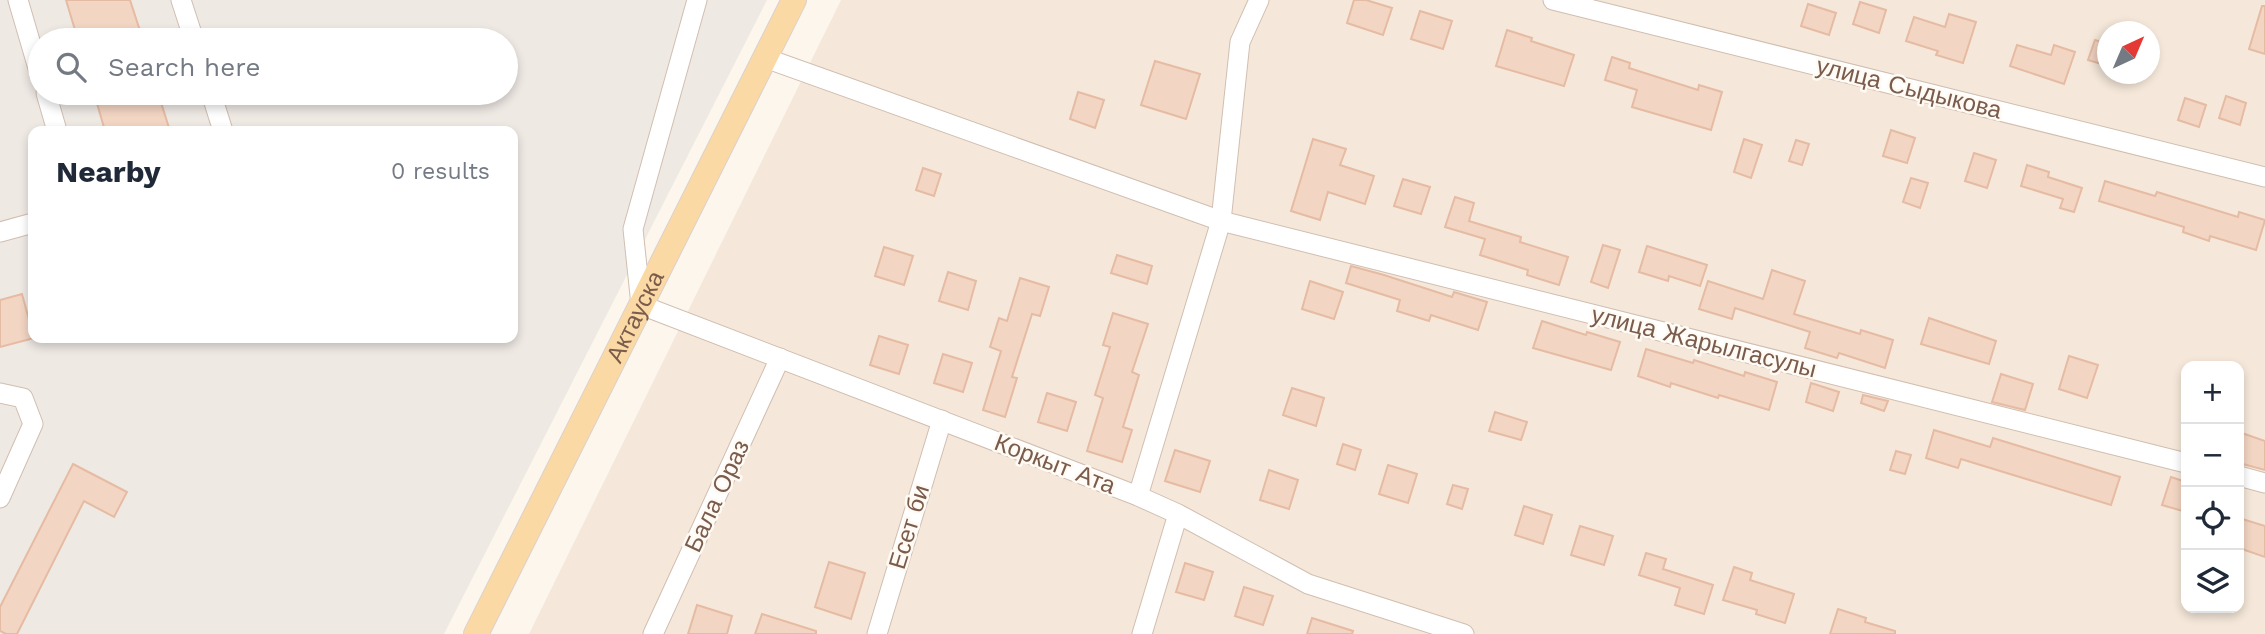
<!DOCTYPE html>
<meta charset="utf-8">
<style>
body{margin:0;font-family:"Work Sans",sans-serif;background:#f2f2f3;color:#1f2937}
.controls{position:absolute;right:21px;bottom:21px;display:grid;overflow:hidden;border-radius:14px;box-shadow:0 4px 10px #0003}
.controls button{width:63px;height:63px;display:grid;place-items:center;padding:0;border:0;border-bottom:2px solid #e0e1e3;background:#fff;color:#1f2937;font:35px sans-serif}
.compass{position:absolute;left:2097px;top:21px;width:63px;height:63px;border-radius:50%;background:#fff;box-shadow:0 4px 10px #0003;rotate:44deg}
.list{margin:0;padding:0;list-style:none}
h2{display:flex;justify-content:space-between;align-items:center;height:91px;margin:0;padding:0 28px;font-size:30px}
h2 small{font-size:23px;font-weight:400;color:#747a83}
.icon{flex:none;width:38px;height:38px;fill:none;stroke:currentColor;stroke-width:2;stroke-linecap:round;stroke-linejoin:round}
.map{position:relative;flex:none;width:2265px;height:634px;overflow:hidden}
.search{position:absolute;background:#fff;box-shadow:0 4px 10px #0003;left:28px;top:28px;width:490px;height:77px;display:flex;align-items:center;gap:18px;box-sizing:border-box;padding:0 24px;border-radius:38px;color:#747a83;font-size:26px}
.panel{position:absolute;background:#fff;box-shadow:0 4px 10px #0003;left:28px;top:126px;width:490px;height:217px;border-radius:14px}
.map>svg:first-child{display:block}
.residential{fill:#f5e8da;fill-rule:evenodd}
.industrial{fill:#efe9e4;fill-rule:evenodd}
.building{fill:#f3d5c3;stroke:#e6bba3;stroke-width:2}
.lines{fill:none;stroke-linecap:round;stroke-linejoin:round}
.minor-casing{stroke:#d1beb0;stroke-width:21}
.major-casing{stroke:#dad1cd;stroke-width:26}
.minor{stroke:#fff;stroke-width:19}
.major{stroke:#fbd9a5;stroke-width:24}
.labels{text-anchor:middle;dominant-baseline:central;stroke-width:5;stroke-linejoin:round;paint-order:stroke}
.street-label{font-size:24px;fill:#7a5c4d;stroke:#fffaf3}
</style>
<div class="map">
<svg width="2265" height="634" viewBox="0 0 2265 634">
<rect width="100%" height="100%" fill="#fdf6ec"/>
<path class="residential" d="M841,0H2265V634H529ZM2108,32H2150V74H2108ZM2186,366H2239V608H2186Z"/>
<path class="industrial" d="M0,0H767L444,634H0ZM40,40H506V93H40ZM33,131H513V338H33Z"/>
<g class="building">
<polygon points="66,0 130,0 143,40 78,40"/>
<polygon points="1354,0 1366,0 1392,8 1383,35 1347,23"/>
<polygon points="1860,2 1886,10 1879,33 1853,24"/>
<polygon points="1808,4 1836,13 1829,35 1801,26"/>
<polygon points="2262,6 2265,6 2265,54 2249,49"/>
<polygon points="1420,11 1452,21 1443,49 1411,39"/>
<polygon points="1949,14 1976,22 1963,63 1936,55 1938,51 1906,41 1914,17 1945,27"/>
<polygon points="1507,30 1532,38 1531,41 1574,55 1564,86 1496,66"/>
<polygon points="2095,40 2108,44 2108,66 2088,60"/>
<polygon points="2017,45 2051,55 2054,45 2075,52 2064,84 2010,66"/>
<polygon points="1612,57 1630,63 1629,68 1698,90 1699,85 1722,92 1711,130 1632,107 1637,90 1605,80"/>
<polygon points="1155,61 1200,74 1186,119 1141,105"/>
<polygon points="1078,92 1104,100 1095,128 1070,119"/>
<polygon points="94,93 158,93 170,131 105,131"/>
<polygon points="2226,96 2246,103 2240,125 2219,118"/>
<polygon points="2185,98 2206,105 2199,127 2178,120"/>
<polygon points="1891,130 1915,138 1907,163 1883,156"/>
<polygon points="1313,139 1346,149 1340,165 1374,176 1365,204 1328,192 1320,220 1291,211"/>
<polygon points="1744,139 1762,145 1751,178 1734,172"/>
<polygon points="1796,140 1809,144 1802,165 1789,161"/>
<polygon points="1974,153 1996,160 1987,188 1965,181"/>
<polygon points="2027,165 2049,172 2048,177 2082,188 2074,212 2060,208 2063,199 2021,186"/>
<polygon points="923,168 941,174 934,196 916,190"/>
<polygon points="1911,178 1928,183 1920,208 1903,202"/>
<polygon points="1403,179 1430,187 1421,214 1394,206"/>
<polygon points="2105,181 2155,196 2157,192 2238,217 2239,212 2265,220 2256,250 2210,236 2209,241 2183,232 2184,227 2099,201"/>
<polygon points="1455,197 1474,203 1469,221 1521,237 1520,242 1568,257 1559,285 1527,275 1528,270 1480,255 1485,239 1445,227"/>
<polygon points="1603,245 1620,250 1608,288 1591,282"/>
<polygon points="1647,246 1707,265 1700,286 1669,276 1668,281 1639,272"/>
<polygon points="884,247 913,256 904,285 875,276"/>
<polygon points="1117,255 1152,266 1147,284 1111,273"/>
<polygon points="1351,266 1384,275 1452,297 1454,292 1487,302 1478,330 1431,315 1429,321 1397,311 1400,300 1346,283"/>
<polygon points="1772,270 1805,281 1794,314 1860,334 1861,330 1893,340 1885,368 1839,353 1837,358 1805,348 1810,332 1735,308 1732,319 1699,309 1708,281 1763,299"/>
<polygon points="948,272 976,281 968,310 939,301"/>
<polygon points="1020,278 1049,287 1040,316 1032,314 1012,377 1017,378 1005,417 983,410 1001,351 990,347 999,318 1007,321"/>
<polygon points="1310,281 1343,292 1334,319 1302,309"/>
<polygon points="22,294 34,338 0,347 0,300"/>
<polygon points="1113,313 1148,324 1132,372 1139,375 1123,427 1132,430 1122,462 1087,451 1103,398 1095,395 1110,347 1103,345"/>
<polygon points="1929,318 1996,341 1989,364 1921,344"/>
<polygon points="1542,321 1586,335 1587,332 1620,342 1611,370 1533,348"/>
<polygon points="879,336 908,345 899,374 870,365"/>
<polygon points="1646,349 1693,363 1694,360 1744,376 1745,372 1777,382 1769,410 1719,395 1718,398 1671,383 1670,387 1638,376"/>
<polygon points="943,354 972,363 963,392 934,383"/>
<polygon points="2069,356 2098,365 2087,398 2059,389"/>
<polygon points="2001,374 2033,384 2025,410 1992,402"/>
<polygon points="1811,383 1839,392 1833,411 1806,402"/>
<polygon points="1292,388 1324,398 1316,426 1283,415"/>
<polygon points="1047,393 1076,402 1067,431 1038,422"/>
<polygon points="1863,395 1888,401 1884,411 1861,403"/>
<polygon points="1495,412 1527,422 1521,440 1489,431"/>
<polygon points="1934,430 1990,447 1993,438 2120,477 2111,505 1961,459 1958,468 1926,458"/>
<polygon points="2239,432 2265,441 2265,470 2239,463"/>
<polygon points="1343,444 1361,450 1355,470 1337,464"/>
<polygon points="1175,450 1210,461 1200,492 1165,481"/>
<polygon points="1896,451 1911,455 1905,474 1890,470"/>
<polygon points="73,464 127,492 114,517 84,501 17,634 6,634 0,631 0,607"/>
<polygon points="1388,465 1417,474 1408,503 1379,494"/>
<polygon points="1269,470 1298,480 1289,509 1260,500"/>
<polygon points="2171,477 2186,482 2186,512 2162,505"/>
<polygon points="1453,485 1468,489 1462,509 1447,504"/>
<polygon points="1524,506 1552,515 1543,544 1515,535"/>
<polygon points="2239,518 2265,526 2265,557 2239,548"/>
<polygon points="1580,526 1613,536 1604,565 1571,555"/>
<polygon points="1646,553 1666,559 1663,569 1713,585 1704,614 1675,605 1680,588 1639,575"/>
<polygon points="829,562 865,573 851,619 815,607"/>
<polygon points="1185,563 1213,572 1204,600 1176,592"/>
<polygon points="1734,567 1752,573 1750,580 1794,594 1785,623 1756,614 1757,610 1723,600"/>
<polygon points="1244,587 1273,596 1263,625 1235,616"/>
<polygon points="697,605 732,616 727,634 688,634"/>
<polygon points="1838,609 1866,618 1865,622 1895,631 1895,634 1830,634"/>
<polygon points="762,614 816,631 816,634 755,634"/>
<polygon points="1312,618 1353,631 1352,634 1307,634"/>
</g>
<g class="lines">
<g class="minor-casing">
<g id="minor">
<polyline points="18,0 40,75"/>
<polyline points="181,0 194,40"/>
<polyline points="697,0 633,229 641,305 1138,496 1178,514 1308,584 1464,634"/>
<polyline points="1553,0 2265,177"/>
<polyline points="765,58 1221,221 2186,463"/>
<polyline points="46,93 57,131"/>
<polyline points="211,93 223,131"/>
<polyline points="0,232 33,223"/>
<polyline points="0,393 23,398 33,424 0,498"/>
<polyline points="2239,476 2265,483"/>
<polyline points="1138,496 1221,221 1240,42 1259,0"/>
<polyline points="653,634 780,358"/>
<polyline points="877,634 942,420"/>
<polyline points="1142,634 1178,514"/>
</g>
</g>
<g class="major-casing">
<g id="major">
<path id="s1" d="M476,634L794,0"/>
</g>
</g>
<use href="#minor" class="minor"/>
<use href="#major" class="major"/>
</g>
<g class="labels">
<g class="street-label">
<text transform="translate(1909 88) rotate(14)">улица Сыдыкова</text>
<text stroke="none"><textPath href="#s1" startOffset="355">Актауска</textPath></text>
<text transform="translate(1704 342) rotate(14)">улица Жарылгасулы</text>
<text transform="translate(1055 464) rotate(21)">Коркыт Ата</text>
<text transform="translate(717 496) rotate(-65)">Бала Ораз</text>
<text transform="translate(909 527) rotate(-73)">Есет би</text>
</g>
</g>
</svg>
<div class="controls">
<button>+</button>
<button>−</button>
<button><svg class="icon" aria-label="locate" viewBox="0 0 24 24"><circle cx="12" cy="12" r="6"/><path d="M12 2v4M12 18v4M2 12h4M18 12h4"/></svg></button>
<button><svg class="icon" aria-label="layers" viewBox="0 0 24 24"><path d="M12 4l9 5-9 5-9-5zM3 14l9 5 9-5"/></svg></button>
</div>
<svg class="compass" viewBox="-18 -18 36 36"><path d="M0-13l5 13h-10z" fill="#e53935"/><path d="M0 13l5-13h-10z" fill="#747a83"/></svg>
<div class="search"><svg class="icon" aria-label="search" viewBox="0 0 24 24"><circle cx="10" cy="10" r="6"/><path d="M15 15l6 6"/></svg>Search here</div>
<section class="panel">
<h2>Nearby<small>0 results</small></h2>
<ul class="list">
</ul>
</section>
</div>
